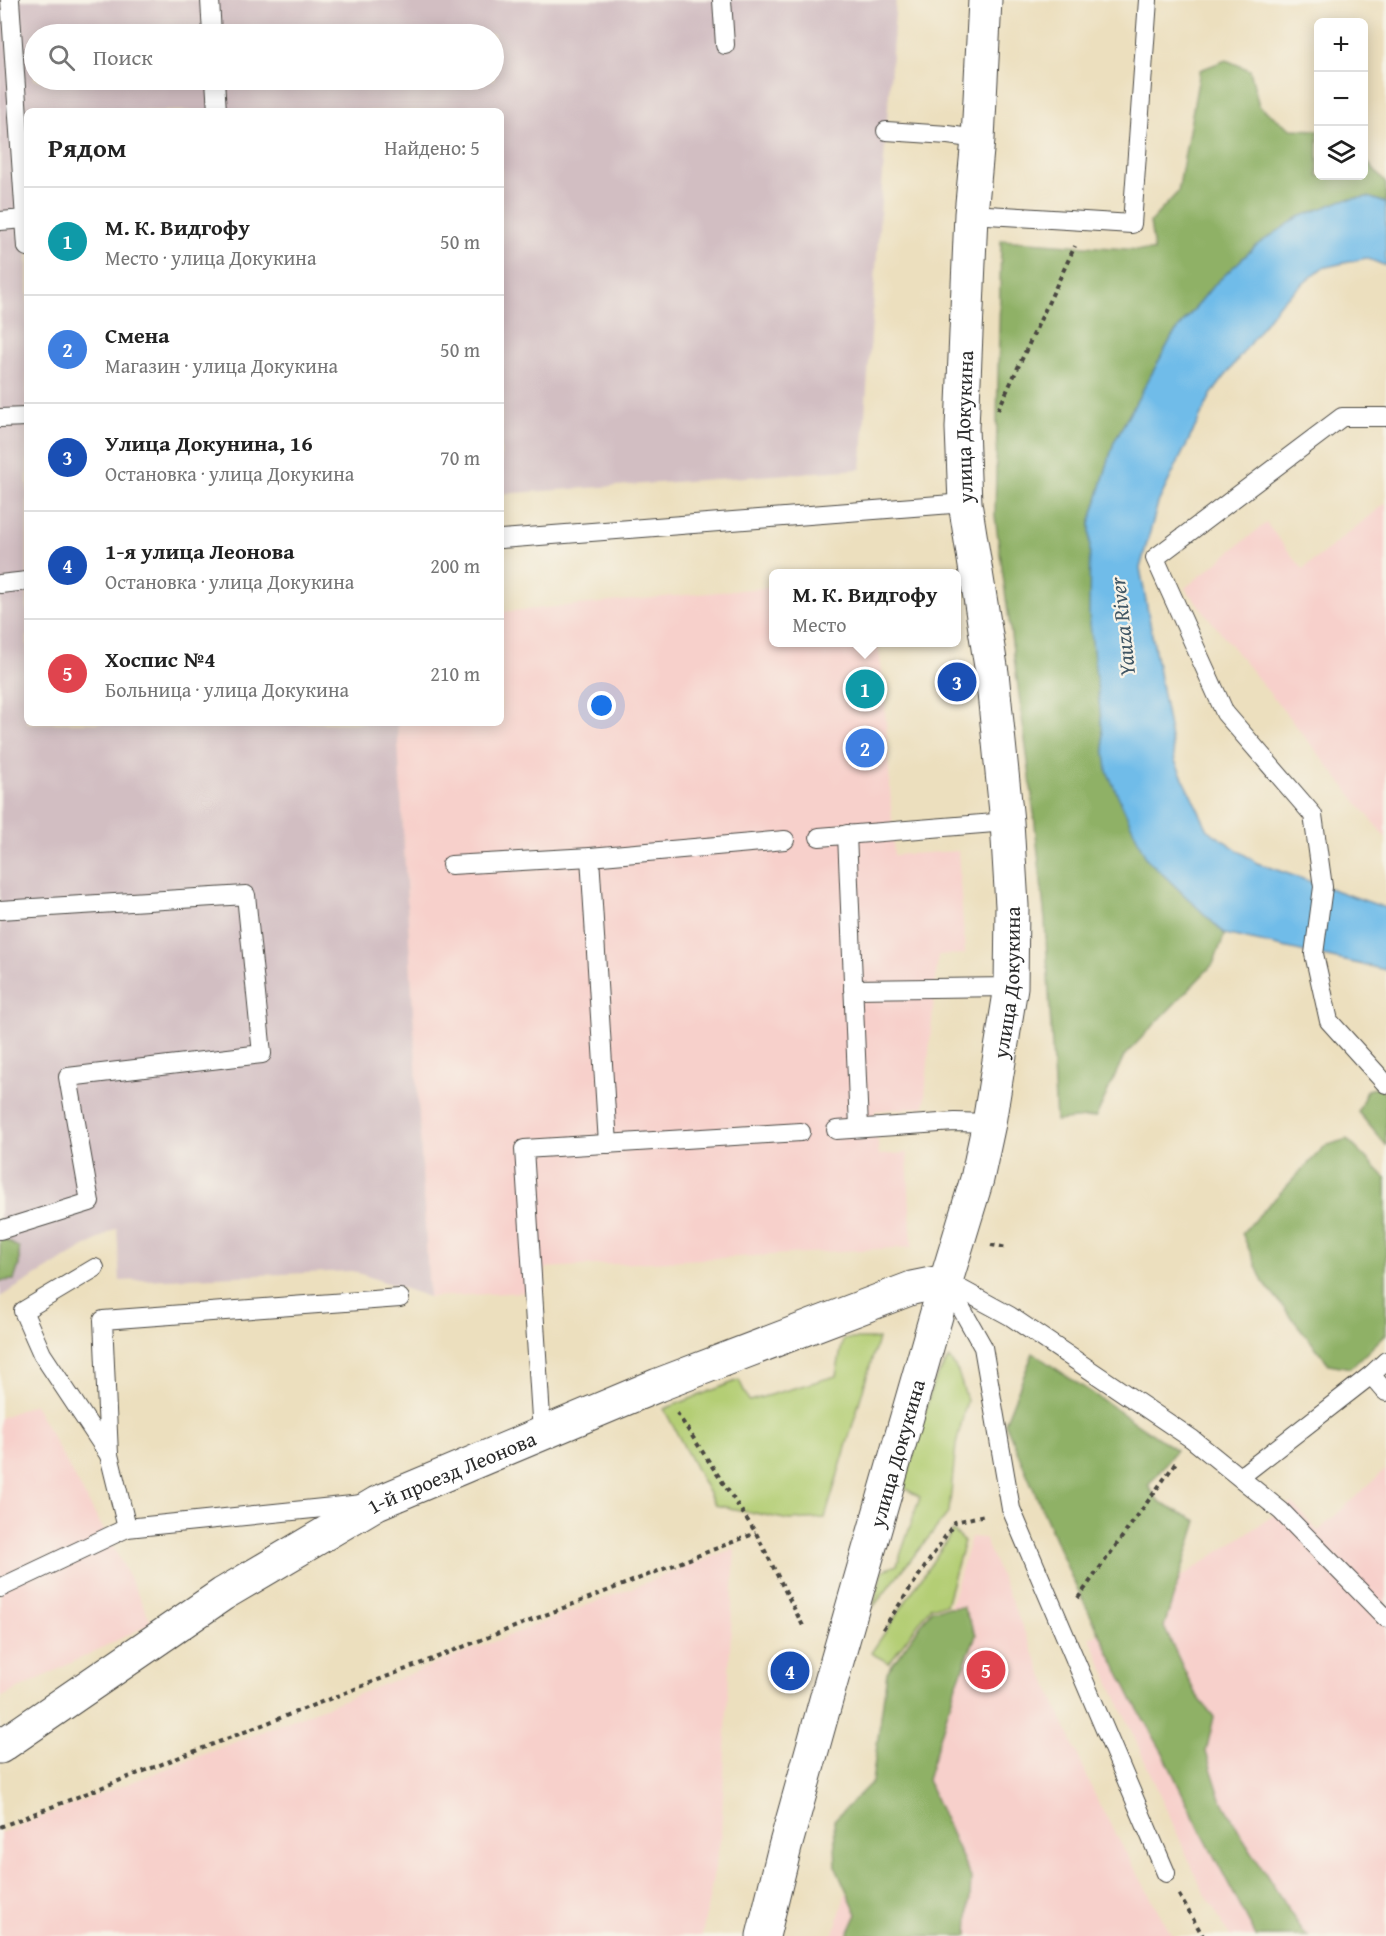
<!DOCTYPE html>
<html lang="ru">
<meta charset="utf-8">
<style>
body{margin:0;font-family:"Gentium Book Plus",serif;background:#f6f6f6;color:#222}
.controls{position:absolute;right:18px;top:18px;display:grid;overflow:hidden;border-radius:9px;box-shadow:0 3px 15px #0003}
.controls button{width:54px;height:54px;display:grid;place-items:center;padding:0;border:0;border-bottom:2px solid #e0e0e0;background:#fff;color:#222;font:30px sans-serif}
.you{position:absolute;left:602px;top:706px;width:21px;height:21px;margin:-15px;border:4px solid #fff;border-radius:50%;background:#1a73e8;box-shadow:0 0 0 9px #1a73e833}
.badge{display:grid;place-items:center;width:39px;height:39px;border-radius:50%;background:#1f6fb2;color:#fff;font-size:20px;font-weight:700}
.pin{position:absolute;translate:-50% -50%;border:3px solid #fff;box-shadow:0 2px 6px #0006}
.popup{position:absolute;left:769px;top:569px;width:192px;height:78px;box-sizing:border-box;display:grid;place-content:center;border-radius:9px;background:#fff;filter:drop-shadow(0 2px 4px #0005);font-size:20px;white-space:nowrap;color:#767676}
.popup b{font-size:22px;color:#222}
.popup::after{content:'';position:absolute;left:50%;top:100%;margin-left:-12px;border:12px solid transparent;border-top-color:#fff}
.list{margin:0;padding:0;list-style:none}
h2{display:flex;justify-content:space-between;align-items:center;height:78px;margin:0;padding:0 24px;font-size:26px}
h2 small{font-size:20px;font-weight:400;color:#767676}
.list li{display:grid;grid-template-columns:39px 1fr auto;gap:18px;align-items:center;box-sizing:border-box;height:108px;padding:0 24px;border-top:2px solid #e0e0e0}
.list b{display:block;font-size:22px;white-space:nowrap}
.list p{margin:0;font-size:20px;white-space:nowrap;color:#767676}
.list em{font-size:20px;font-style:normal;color:#767676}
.icon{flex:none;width:33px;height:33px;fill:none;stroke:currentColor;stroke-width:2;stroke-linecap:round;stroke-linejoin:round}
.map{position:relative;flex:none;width:1386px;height:1936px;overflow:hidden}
.search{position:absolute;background:#fff;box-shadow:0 3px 15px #0003;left:24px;top:24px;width:480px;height:66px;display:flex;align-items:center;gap:15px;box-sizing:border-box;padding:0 21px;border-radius:33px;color:#767676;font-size:22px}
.panel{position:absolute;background:#fff;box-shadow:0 3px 15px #0003;left:24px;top:108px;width:480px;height:618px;border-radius:9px}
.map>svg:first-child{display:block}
.built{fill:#f7d0cb}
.industrial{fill:#d2bec2;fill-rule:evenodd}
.green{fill:#b4ce74;stroke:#707c50;stroke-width:1.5}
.forest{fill:#8fb166;stroke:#5d6e48;stroke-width:1.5}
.water{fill:#70bce9;stroke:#4e748a;stroke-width:1.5}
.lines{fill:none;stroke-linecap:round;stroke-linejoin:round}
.service-casing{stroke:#484641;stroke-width:20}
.minor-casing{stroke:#484641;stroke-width:35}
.tertiary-casing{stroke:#484641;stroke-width:35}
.path{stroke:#484641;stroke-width:4;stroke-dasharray:4.5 4.5;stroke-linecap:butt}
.service{stroke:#fff;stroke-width:18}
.minor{stroke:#fff;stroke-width:33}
.tertiary{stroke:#fff;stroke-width:33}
.labels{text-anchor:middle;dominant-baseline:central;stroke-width:4.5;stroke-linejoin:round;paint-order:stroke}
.street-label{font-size:21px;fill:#2b2b2b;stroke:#f7f3e8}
.water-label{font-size:22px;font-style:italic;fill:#405664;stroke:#f7f3e8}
</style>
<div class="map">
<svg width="1386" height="1936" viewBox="0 0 1386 1936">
<rect width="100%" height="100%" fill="#f7f3e8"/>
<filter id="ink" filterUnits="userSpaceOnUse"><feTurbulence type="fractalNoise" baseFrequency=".0167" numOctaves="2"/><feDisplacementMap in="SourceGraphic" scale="12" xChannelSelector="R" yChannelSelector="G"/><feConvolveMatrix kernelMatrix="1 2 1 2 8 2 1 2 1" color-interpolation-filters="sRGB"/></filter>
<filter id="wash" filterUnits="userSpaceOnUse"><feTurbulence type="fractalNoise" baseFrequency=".008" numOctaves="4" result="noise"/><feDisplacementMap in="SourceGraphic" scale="24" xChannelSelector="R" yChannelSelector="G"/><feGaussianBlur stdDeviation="1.35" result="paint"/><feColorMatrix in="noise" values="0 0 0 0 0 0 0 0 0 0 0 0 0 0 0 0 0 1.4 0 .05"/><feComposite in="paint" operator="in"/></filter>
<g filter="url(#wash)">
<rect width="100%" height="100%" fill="#ecdfbe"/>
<g class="built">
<polygon points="1386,503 1386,838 1185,588 1266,523 1303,569"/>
<polygon points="773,587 774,642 878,643 884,688 894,855 958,851 965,954 938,955 924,1107 875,1111 879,1155 907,1153 912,1247 545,1268 545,1291 429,1297 397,723 501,723 501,612"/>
<polygon points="34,1404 123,1565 152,1623 0,1698 0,1418"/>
<polygon points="1386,1469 1386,1936 1230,1936 1200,1885 1090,1638 1292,1503 1318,1531"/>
<polygon points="971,1537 984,1538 1098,1802 1172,1936 833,1936 848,1885 873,1864"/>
<polygon points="735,1548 721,1836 702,1936 0,1936 0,1833"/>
</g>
<path class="industrial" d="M0,0H896L861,469L501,494V111H27V723H397L429,1297L352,1271L120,1281L117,1228L0,1297ZM34,34H494V80H34Z"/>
<g class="green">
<polygon points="843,1339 878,1339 825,1518 789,1520 715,1505 664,1409 739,1380 749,1401 836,1376"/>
<polygon points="949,1358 958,1372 967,1400 956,1445 949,1512 873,1607 883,1570 897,1565 920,1497 904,1488 933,1383"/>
<polygon points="953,1531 964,1541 946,1605 931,1606 889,1663 871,1653"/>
</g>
<g class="forest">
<polygon points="1226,60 1250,70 1259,106 1291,129 1318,130 1318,176 1364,176 1364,158 1386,184 1386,203 1368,197 1343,200 1257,245 1212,287 1172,337 1114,442 1090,524 1146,858 1225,934 1213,964 1124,1056 1096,1117 1056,1121 1045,920 1030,777 995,516 1001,240 1154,251 1150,222 1178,192 1200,70"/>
<polygon points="1379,1087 1386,1095 1386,1145 1358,1112 1367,1090"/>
<polygon points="1347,1139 1386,1178 1386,1334 1351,1368 1329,1364 1263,1282 1242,1233 1325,1146"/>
<polygon points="4,1239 19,1248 19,1265 14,1280 0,1281 0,1240"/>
<polygon points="1033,1353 1176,1450 1148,1486 1160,1503 1197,1521 1164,1627 1195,1693 1214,1717 1206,1752 1220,1796 1243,1838 1302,1931 1309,1936 1256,1936 1195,1820 1163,1753 1133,1701 1071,1576 1005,1423"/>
<polygon points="963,1607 976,1635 955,1688 927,1780 971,1878 968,1936 847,1936 857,1914 836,1867 834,1820 872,1782 887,1672 932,1609"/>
</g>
<polygon class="water" points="1368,197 1386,203 1386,266 1366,258 1322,268 1280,303 1211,395 1158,503 1140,568 1175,761 1208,830 1257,863 1386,908 1386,970 1225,934 1146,858 1107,771 1089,615 1090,524 1114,442 1172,337 1212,287 1257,245 1299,217 1343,200"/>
</g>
<g filter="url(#ink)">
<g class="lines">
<g class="service-casing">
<g id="service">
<polyline points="210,0 212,34"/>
<polyline points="722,0 725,45"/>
<polyline points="215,80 217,111"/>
<polyline points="886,131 948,135 978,139"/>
<polyline points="971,214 1132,224 1148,0"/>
<polyline points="25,219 27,247"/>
<polyline points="0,221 25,219 10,0"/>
<polyline points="1386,417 1342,417 1155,558 1225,713 1313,815 1323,887 1314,954 1329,1021 1386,1084"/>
<polyline points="0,418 27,417"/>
<polyline points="501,539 965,503"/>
<polyline points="0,584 27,581"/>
<polyline points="847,834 859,1128"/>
<polyline points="819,837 1007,822"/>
<polyline points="590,857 608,1144"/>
<polyline points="451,865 590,857 785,840"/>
<polyline points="0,910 246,895 262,1054 68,1077 90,1202 0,1230"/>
<polyline points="853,989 1011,987"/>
<polyline points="836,1130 955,1122 989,1123"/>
<polyline points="95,1268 23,1311 42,1354 109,1455 127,1528"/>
<polyline points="946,1281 983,1347 1011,1509 1166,1873"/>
<polyline points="946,1281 1010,1316 1192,1439 1281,1511 1386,1618"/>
<polyline points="1386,1361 1371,1375 1386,1392"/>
<polyline points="542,1434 524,1149 801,1132"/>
<polyline points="109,1455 103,1320 400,1298"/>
<polyline points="1240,1477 1371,1375"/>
<polyline points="0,1588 127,1528 362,1504"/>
</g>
</g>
<g class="minor-casing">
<g id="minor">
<path id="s1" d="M0,1747L223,1594L377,1503L658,1385L912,1288L946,1281"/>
</g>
</g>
<g class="tertiary-casing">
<g id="tertiary">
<path id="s2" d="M763,1936L785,1847L831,1682L946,1281L977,1179L989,1123L1011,987L1012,906L1007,822L992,673L965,503L962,428L971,214L978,139L985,0"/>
</g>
</g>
<g class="path">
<polyline points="998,410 1075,246"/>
<polyline points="991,1245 1008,1248"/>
<polyline points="677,1413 756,1533 803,1626"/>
<polyline points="1078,1598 1177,1461"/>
<polyline points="883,1629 955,1522 985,1515"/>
<polyline points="0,1827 756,1533"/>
<polyline points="1179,1895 1203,1936"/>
</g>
<use href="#service" class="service"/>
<use href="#minor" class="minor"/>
<use href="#tertiary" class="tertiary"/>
</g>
</g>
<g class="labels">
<g class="street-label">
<text stroke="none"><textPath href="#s2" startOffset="1545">улица Докукина</textPath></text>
<text stroke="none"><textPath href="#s2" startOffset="986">улица Докукина</textPath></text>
<text stroke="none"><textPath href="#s2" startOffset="501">улица Докукина</textPath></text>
<text stroke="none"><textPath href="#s1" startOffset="530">1-й проезд Леонова</textPath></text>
</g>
<g class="water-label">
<text transform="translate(1122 627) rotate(-96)">Yauza River</text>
</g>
</g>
</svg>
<div class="controls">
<button>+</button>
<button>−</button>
<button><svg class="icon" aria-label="layers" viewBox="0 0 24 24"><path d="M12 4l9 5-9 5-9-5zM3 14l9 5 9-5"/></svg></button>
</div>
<div class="you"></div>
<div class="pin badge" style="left:865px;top:689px;background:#0f9aa8">1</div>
<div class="popup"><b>М. К. Видгофу</b>Место</div>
<div class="pin badge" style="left:865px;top:748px;background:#3f7fe0">2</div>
<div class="pin badge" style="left:957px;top:682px;background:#1a4fb4">3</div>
<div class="pin badge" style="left:790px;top:1671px;background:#1a4fb4">4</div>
<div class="pin badge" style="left:986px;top:1670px;background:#e0444e">5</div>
<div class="search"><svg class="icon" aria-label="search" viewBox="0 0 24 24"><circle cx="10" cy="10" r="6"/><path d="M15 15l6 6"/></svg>Поиск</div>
<section class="panel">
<h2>Рядом<small>Найдено: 5</small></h2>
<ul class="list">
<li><span class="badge" style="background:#0f9aa8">1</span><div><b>М. К. Видгофу</b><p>Место · улица Докукина</p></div><em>50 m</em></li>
<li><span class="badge" style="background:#3f7fe0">2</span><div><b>Смена</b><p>Магазин · улица Докукина</p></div><em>50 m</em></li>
<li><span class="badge" style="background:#1a4fb4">3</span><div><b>Улица Докунина, 16</b><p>Остановка · улица Докукина</p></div><em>70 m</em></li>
<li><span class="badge" style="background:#1a4fb4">4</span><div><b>1-я улица Леонова</b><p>Остановка · улица Докукина</p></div><em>200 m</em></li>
<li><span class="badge" style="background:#e0444e">5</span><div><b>Хоспис №4</b><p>Больница · улица Докукина</p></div><em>210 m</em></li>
</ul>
</section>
</div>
